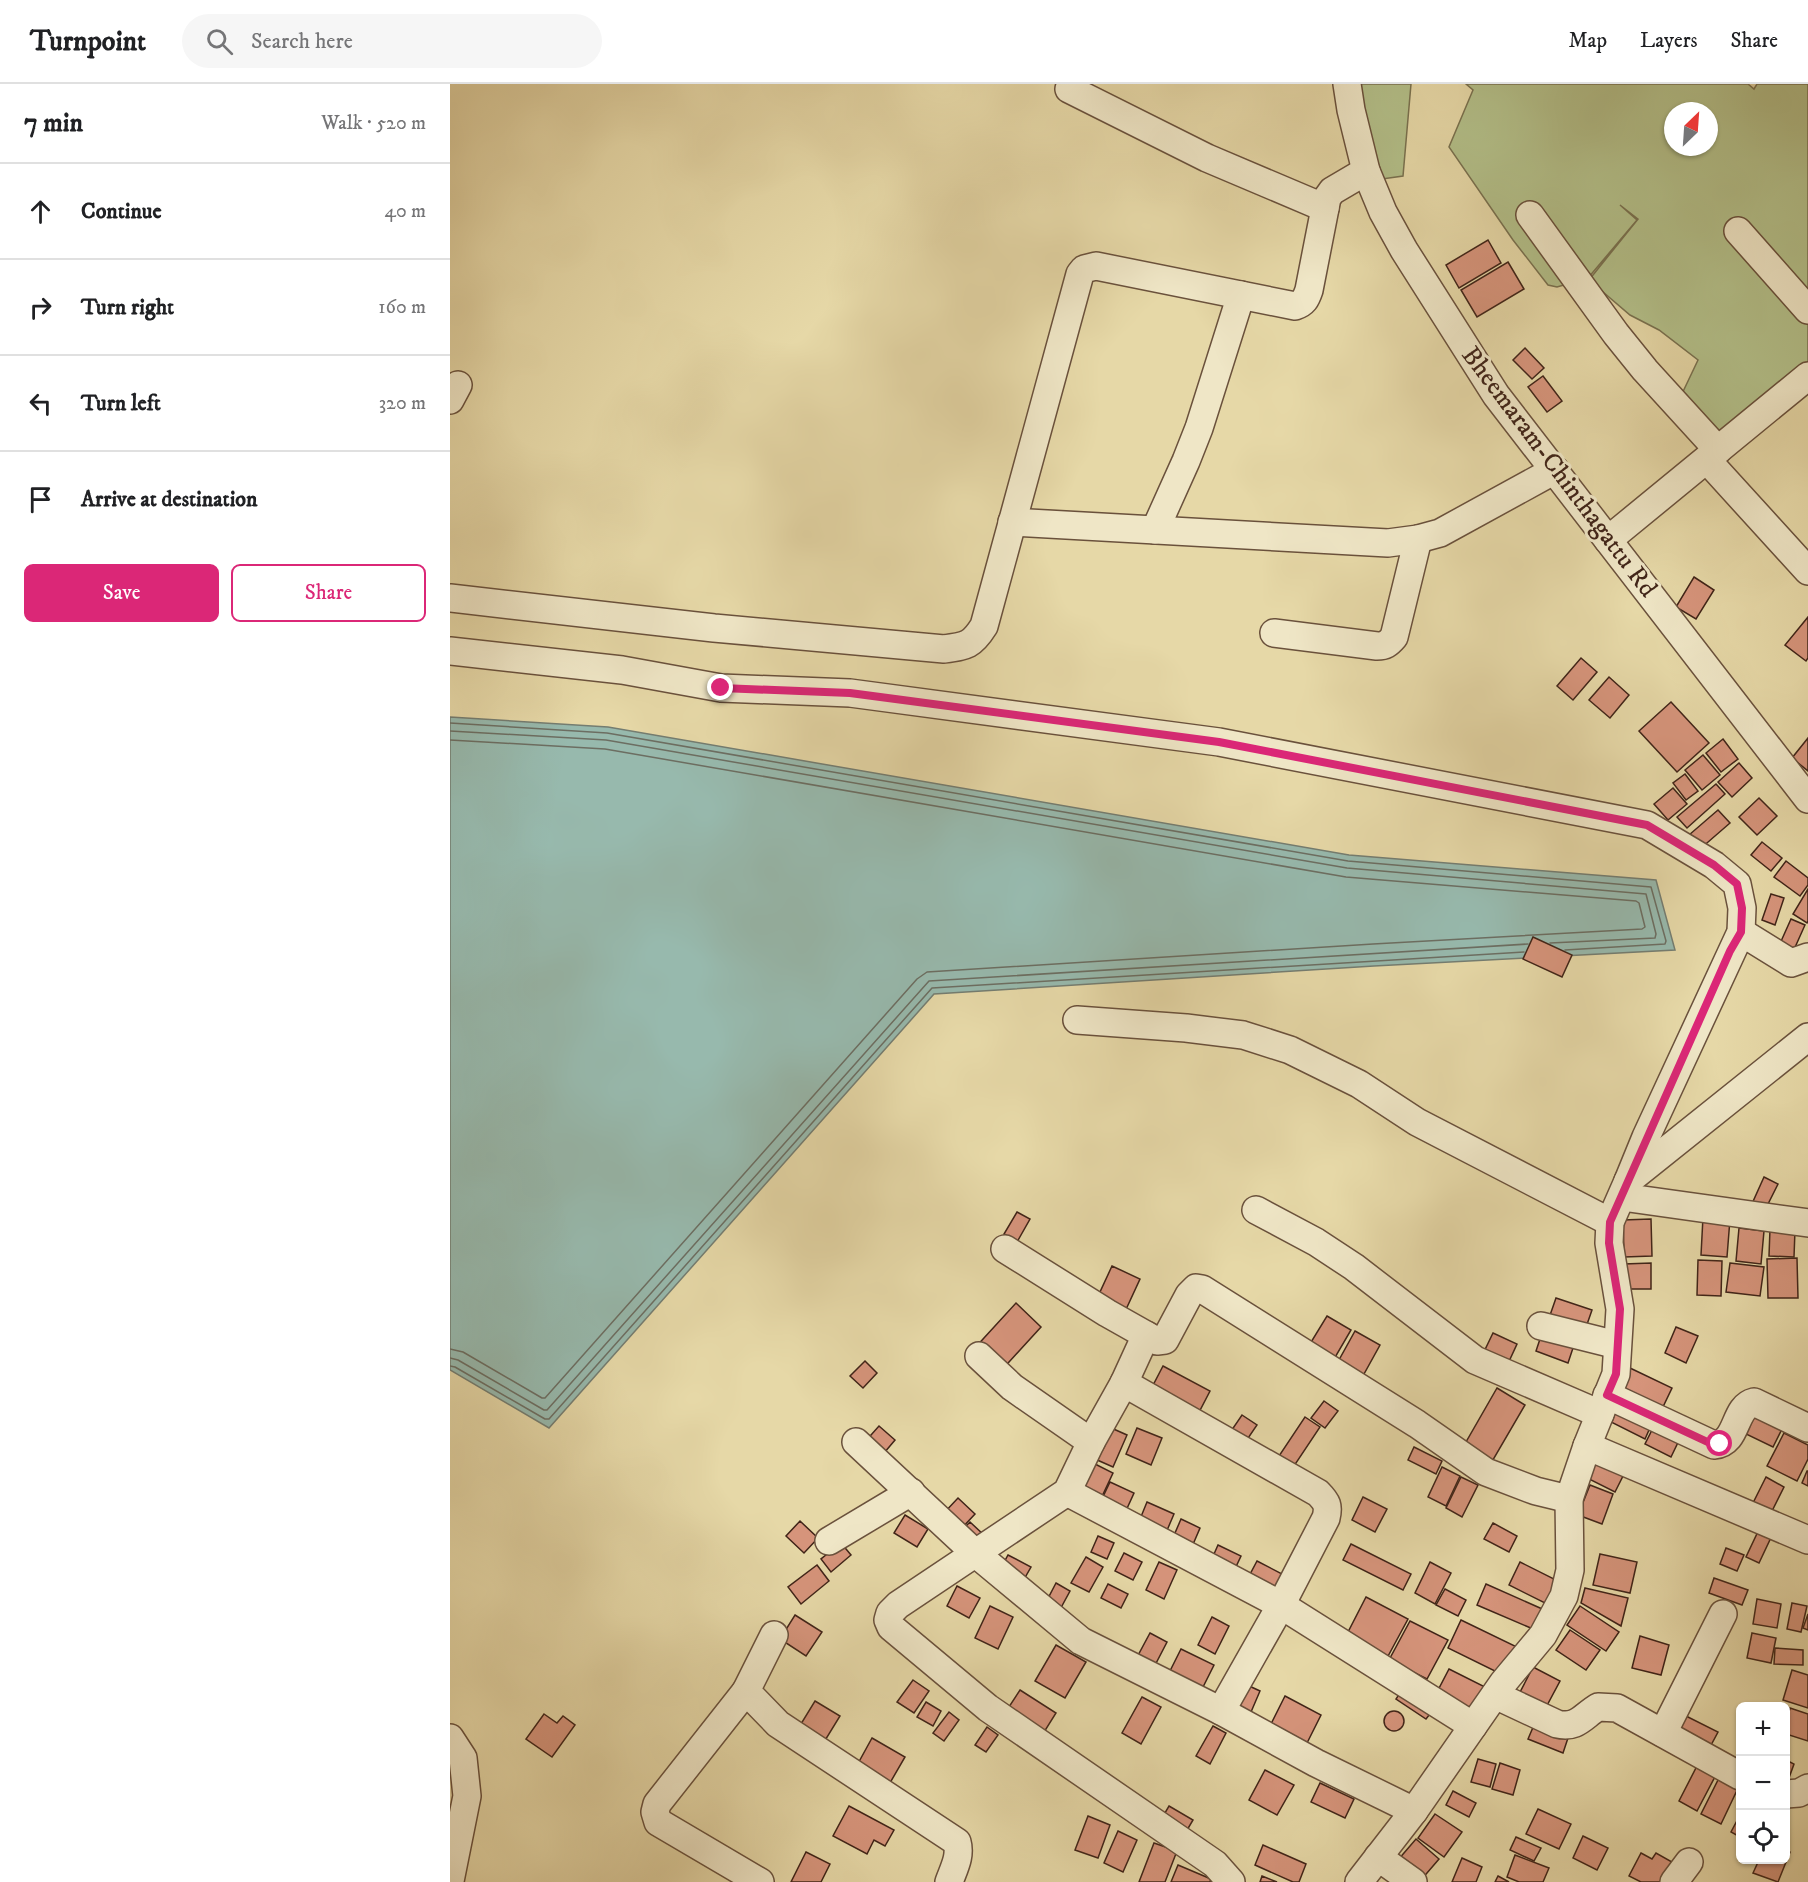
<!DOCTYPE html>
<meta charset="utf-8">
<style>
body{margin:0;font-family:"IM FELL DW Pica",serif;background:#f6f6f6;color:#202124}
.controls{position:absolute;right:18px;bottom:18px;display:grid;overflow:hidden;border-radius:9px;box-shadow:0 2px 4px #0004}
.controls button{width:54px;height:54px;display:grid;place-items:center;padding:0;border:0;border-bottom:2px solid #e0e0e0;background:#fff;color:#202124;font:30px sans-serif}
.compass{position:absolute;left:1214px;top:18px;width:54px;height:54px;border-radius:50%;background:#fff;box-shadow:0 2px 4px #0004;rotate:25deg}
.stop{position:absolute;width:18px;height:18px;margin:-14px;border:4px solid #db2777;border-radius:50%;background:#fff}
.stop.end{background:#db2777;border-color:#fff;box-shadow:0 2px 6px #0008}
.list{margin:0;padding:0;list-style:none}
h2{display:flex;justify-content:space-between;align-items:center;height:78px;margin:0;padding:0 24px;font-size:26px}
h2 small{font-size:20px;font-weight:400;color:#757577}
.list li{display:grid;grid-template-columns:39px 1fr auto;gap:18px;align-items:center;box-sizing:border-box;height:96px;padding:0 24px;border-top:2px solid #e0e0e0}
.list b{display:block;font-size:22px;white-space:nowrap}
.list em{font-size:20px;font-style:normal;color:#757577}
.actions{display:flex;gap:12px;padding:18px 24px}
.actions a{flex:1;padding:14px 0;border:2px solid #db2777;border-radius:9px;text-align:center;font-size:21px;color:#db2777}
.actions .main{background:#db2777;color:#fff}
.icon{flex:none;width:33px;height:33px;fill:none;stroke:currentColor;stroke-width:2;stroke-linecap:round;stroke-linejoin:round}
.map{position:relative;flex:none;width:1358px;height:1798px;overflow:hidden}
header{display:flex;align-items:center;gap:36px;box-sizing:border-box;height:84px;padding:0 30px;background:#fff;border-bottom:2px solid #e0e0e0}
header strong{font-size:28px}
nav{display:flex;gap:33px;margin-inline-start:auto;font-size:21px}
.search{width:420px;height:54px;background:#f6f6f6;display:flex;align-items:center;gap:15px;box-sizing:border-box;padding:0 21px;border-radius:33px;color:#757577;font-size:22px}
main{display:flex}
aside{flex:1;background:#fff}
.map>svg:first-child{display:block}
.green{fill:#b3bf89;stroke:#7a7250;stroke-width:1.5;fill-rule:evenodd}
.water{fill:#97b9ad;stroke:#747d71;stroke-width:1.5}
.lines{fill:none;stroke-linecap:round;stroke-linejoin:round}
.shore{stroke:#6c6e62;stroke-width:1.5}
.building{fill:#d6947b;stroke:#402418;stroke-width:1.5}
.minor-casing{stroke:#6a513c;stroke-width:30}
.minor{stroke:#efe6c6;stroke-width:27}
.route{stroke:#db2777;stroke-width:8}
.labels{text-anchor:middle;dominant-baseline:central;stroke-width:6;stroke-linejoin:round;paint-order:stroke}
.street-label{font-size:26px;fill:#402418;stroke:#efe6c6}
</style>
<header>
<strong>Turnpoint</strong>
<div class="search"><svg class="icon" aria-label="search" viewBox="0 0 24 24"><circle cx="10" cy="10" r="6"/><path d="M15 15l6 6"/></svg>Search here</div>
<nav><a>Map</a><a>Layers</a><a>Share</a></nav>
</header>
<main>
<aside>
<h2>7 min<small>Walk · 520 m</small></h2>
<ul class="list">
<li><svg class="icon" aria-label="ahead" viewBox="0 0 24 24"><path d="M12 20V5M6 11l6-6 6 6"/></svg><div><b>Continue</b></div><em>40 m</em></li>
<li><svg class="icon" aria-label="right" viewBox="0 0 24 24"><path d="M7 20v-9h11M14 6l5 5-5 5"/></svg><div><b>Turn right</b></div><em>160 m</em></li>
<li><svg class="icon" aria-label="left" viewBox="0 0 24 24"><path d="M17 20v-9H6M10 6l-5 5 5 5"/></svg><div><b>Turn left</b></div><em>320 m</em></li>
<li><svg class="icon" aria-label="arrive" viewBox="0 0 24 24"><path d="M6 21V4h12l-3 4 3 4H6"/></svg><div><b>Arrive at destination</b></div></li>
</ul>
<div class="actions"><a class="main">Save</a><a>Share</a></div>
</aside>
<div class="map">
<svg width="1358" height="1798" viewBox="0 0 1358 1798">
<rect width="100%" height="100%" fill="#e6d8a7"/>
<filter id="stains"><feTurbulence type="fractalNoise" baseFrequency=".00333" numOctaves="4"/><feColorMatrix values="0 0 0 0 .2 0 0 0 0 .09 0 0 0 0 .02 0 0 0 .5 -.17"/></filter>
<radialGradient id="worn" r=".72"><stop offset=".6" stop-color="#630" stop-opacity="0"/><stop offset="1" stop-color="#630" stop-opacity=".3"/></radialGradient>
<g class="green">
<polygon points="903,0 961,0 953,92 925,96"/>
<path d="M1016,0H1298L1304,5L1307,0H1358V284L1263,360L1230,314L1248,276L1209,246L1180,231L1139,196L1188,135L1170,121L1187,136L1138,194L1107,203L1098,201L1063,156L999,63L1023,6ZM1223,27H1259V63H1223Z"/>
</g>
<polygon class="water" points="0,633 158,643 899,771 1206,796 1225,866 924,882 484,910 99,1344 0,1286"/>
<g class="lines">
<g class="shore">
<polyline points="0,639 157,649 898,777 1201,803 1216,857 1215,860 1115,866"/>
<polyline points="0,647 156,656 897,784 1196,810 1206,850 1205,854 1100,859"/>
<polyline points="0,656 155,665 896,793 1186,817 1189,819 1195,843 1192,845 923,860 477,888 467,895 95,1314 92,1314 13,1268 0,1265"/>
<polyline points="0,1274 8,1276 94,1326 97,1326 479,897 1078,860"/>
<polyline points="0,1282 5,1283 95,1335 99,1335 482,904 1074,868"/>
</g>
</g>
<g class="building">
<polygon points="1038,156 1051,179 1009,204 996,181"/>
<polygon points="1058,178 1074,205 1027,233 1011,206"/>
<polygon points="1075,264 1094,284 1082,295 1063,276"/>
<polygon points="1093,292 1112,317 1097,328 1078,303"/>
<polygon points="1244,493 1264,506 1246,535 1226,523"/>
<polygon points="1358,533 1358,574 1356,577 1335,561"/>
<polygon points="1131,574 1147,588 1123,616 1107,602"/>
<polygon points="1159,593 1179,611 1160,634 1139,616"/>
<polygon points="1221,618 1259,659 1227,688 1189,647"/>
<polygon points="1358,654 1358,687 1342,674"/>
<polygon points="1273,655 1288,675 1271,688 1256,669"/>
<polygon points="1253,671 1270,691 1252,706 1235,686"/>
<polygon points="1289,679 1302,694 1282,713 1268,698"/>
<polygon points="1235,690 1248,707 1236,716 1223,699"/>
<polygon points="1266,700 1275,710 1237,744 1227,733"/>
<polygon points="1223,704 1237,720 1218,736 1204,720"/>
<polygon points="1309,714 1327,732 1307,751 1289,733"/>
<polygon points="1268,726 1280,739 1250,765 1239,751"/>
<polygon points="1312,758 1332,774 1321,787 1301,771"/>
<polygon points="1336,777 1358,794 1358,801 1350,812 1324,793"/>
<polygon points="1358,805 1358,837 1357,839 1343,830"/>
<polygon points="1321,810 1334,814 1325,841 1312,836"/>
<polygon points="1341,835 1355,841 1342,870 1328,864"/>
<polygon points="1083,853 1122,871 1112,893 1073,875"/>
<polygon points="1314,1093 1328,1100 1314,1128 1301,1122"/>
<polygon points="567,1128 580,1135 567,1158 554,1150"/>
<polygon points="1253,1133 1280,1135 1277,1173 1251,1171"/>
<polygon points="1201,1135 1202,1172 1174,1173 1173,1136"/>
<polygon points="1289,1144 1314,1147 1311,1180 1286,1177"/>
<polygon points="1320,1145 1345,1146 1344,1173 1319,1172"/>
<polygon points="1347,1174 1348,1214 1318,1214 1317,1175"/>
<polygon points="1248,1176 1272,1177 1271,1212 1247,1211"/>
<polygon points="1201,1179 1201,1205 1175,1205 1174,1180"/>
<polygon points="1280,1179 1314,1183 1310,1212 1276,1208"/>
<polygon points="662,1182 690,1195 672,1234 644,1221"/>
<polygon points="1106,1214 1142,1226 1134,1249 1098,1237"/>
<polygon points="566,1219 591,1243 549,1289 523,1266"/>
<polygon points="877,1232 901,1246 880,1282 855,1268"/>
<polygon points="1226,1243 1248,1252 1236,1279 1215,1269"/>
<polygon points="905,1247 930,1261 909,1299 884,1285"/>
<polygon points="1043,1249 1067,1260 1055,1286 1031,1274"/>
<polygon points="1091,1252 1123,1264 1118,1279 1086,1267"/>
<polygon points="415,1277 427,1289 413,1304 400,1292"/>
<polygon points="713,1282 760,1307 746,1334 699,1309"/>
<polygon points="1180,1284 1222,1304 1211,1327 1169,1306"/>
<polygon points="1047,1304 1075,1321 1040,1381 1012,1365"/>
<polygon points="874,1317 888,1327 875,1344 861,1334"/>
<polygon points="1169,1321 1203,1337 1195,1355 1161,1338"/>
<polygon points="1308,1326 1335,1339 1323,1363 1296,1350"/>
<polygon points="792,1331 807,1341 792,1363 777,1353"/>
<polygon points="855,1333 870,1343 842,1385 827,1375"/>
<polygon points="1207,1336 1233,1348 1221,1373 1195,1360"/>
<polygon points="429,1342 445,1356 429,1375 413,1360"/>
<polygon points="659,1343 677,1351 663,1383 645,1375"/>
<polygon points="687,1344 712,1354 701,1381 676,1370"/>
<polygon points="1334,1349 1358,1361 1358,1375 1347,1397 1317,1382"/>
<polygon points="964,1363 992,1377 986,1390 958,1376"/>
<polygon points="1145,1371 1176,1386 1165,1408 1135,1393"/>
<polygon points="645,1380 663,1389 647,1423 628,1413"/>
<polygon points="992,1383 1010,1392 996,1422 978,1413"/>
<polygon points="1357,1387 1358,1387 1358,1402 1352,1399"/>
<polygon points="1011,1393 1028,1401 1012,1433 996,1424"/>
<polygon points="1316,1393 1334,1403 1320,1431 1302,1421"/>
<polygon points="660,1398 684,1409 674,1431 650,1419"/>
<polygon points="1140,1401 1163,1410 1152,1440 1128,1431"/>
<polygon points="913,1413 937,1425 925,1448 902,1436"/>
<polygon points="508,1414 525,1430 510,1446 493,1430"/>
<polygon points="697,1418 724,1430 715,1451 688,1440"/>
<polygon points="455,1431 478,1445 467,1463 444,1449"/>
<polygon points="731,1435 750,1444 741,1465 722,1456"/>
<polygon points="350,1437 368,1454 354,1469 336,1452"/>
<polygon points="520,1438 535,1452 525,1462 510,1448"/>
<polygon points="1043,1439 1067,1452 1059,1468 1034,1455"/>
<polygon points="1312,1439 1325,1445 1309,1479 1296,1473"/>
<polygon points="648,1452 664,1459 657,1475 641,1468"/>
<polygon points="391,1459 401,1471 381,1488 371,1475"/>
<polygon points="901,1460 961,1490 953,1506 893,1476"/>
<polygon points="768,1461 791,1472 783,1489 760,1479"/>
<polygon points="1276,1464 1294,1471 1287,1487 1270,1480"/>
<polygon points="674,1469 692,1478 683,1496 665,1487"/>
<polygon points="1150,1470 1187,1478 1180,1509 1143,1501"/>
<polygon points="558,1471 581,1483 573,1497 551,1484"/>
<polygon points="636,1473 653,1483 639,1508 621,1499"/>
<polygon points="807,1477 834,1491 824,1511 797,1496"/>
<polygon points="709,1478 727,1486 714,1515 696,1506"/>
<polygon points="980,1478 1001,1489 985,1520 965,1509"/>
<polygon points="1070,1478 1116,1501 1105,1524 1059,1501"/>
<polygon points="367,1481 379,1497 351,1520 338,1503"/>
<polygon points="1264,1494 1298,1506 1292,1521 1259,1509"/>
<polygon points="606,1499 620,1507 607,1531 593,1524"/>
<polygon points="658,1500 678,1510 671,1524 651,1514"/>
<polygon points="1036,1500 1099,1528 1090,1548 1027,1521"/>
<polygon points="507,1502 530,1514 519,1534 497,1522"/>
<polygon points="1135,1504 1178,1514 1171,1542 1131,1519"/>
<polygon points="995,1505 1016,1516 1008,1532 986,1521"/>
<polygon points="916,1513 958,1535 937,1574 896,1552"/>
<polygon points="1307,1515 1331,1520 1327,1544 1303,1540"/>
<polygon points="1342,1519 1357,1522 1351,1548 1337,1545"/>
<polygon points="540,1522 563,1533 548,1565 525,1554"/>
<polygon points="1130,1522 1169,1548 1156,1567 1117,1541"/>
<polygon points="1358,1530 1358,1546 1353,1544"/>
<polygon points="345,1531 372,1548 356,1572 330,1555"/>
<polygon points="762,1533 779,1542 765,1570 748,1561"/>
<polygon points="1011,1536 1069,1564 1055,1592 998,1564"/>
<polygon points="960,1537 998,1556 977,1595 939,1576"/>
<polygon points="1120,1546 1150,1566 1136,1586 1106,1566"/>
<polygon points="700,1549 717,1558 702,1587 685,1577"/>
<polygon points="1302,1549 1326,1554 1321,1579 1297,1574"/>
<polygon points="1190,1552 1219,1561 1211,1591 1182,1584"/>
<polygon points="606,1561 636,1578 615,1614 585,1597"/>
<polygon points="1325,1564 1353,1566 1353,1581 1324,1580"/>
<polygon points="731,1565 764,1581 750,1609 717,1593"/>
<polygon points="1083,1583 1110,1597 1094,1627 1067,1614"/>
<polygon points="999,1585 1041,1606 1027,1634 985,1612"/>
<polygon points="1342,1586 1358,1591 1358,1624 1333,1616"/>
<polygon points="463,1596 479,1607 464,1629 447,1618"/>
<polygon points="956,1600 987,1621 976,1635 946,1615"/>
<polygon points="797,1601 810,1607 798,1635 785,1629"/>
<polygon points="570,1606 606,1629 591,1653 555,1629"/>
<polygon points="835,1612 871,1631 857,1659 821,1640"/>
<polygon points="692,1613 711,1623 691,1660 672,1649"/>
<polygon points="365,1617 390,1632 371,1663 346,1648"/>
<polygon points="476,1618 491,1627 483,1642 467,1633"/>
<polygon points="1340,1624 1358,1630 1358,1657 1336,1650 1336,1640"/>
<circle cx="944" cy="1637" r="10"/>
<polygon points="499,1628 509,1636 494,1657 483,1649"/>
<polygon points="94,1630 107,1639 113,1632 125,1641 102,1673 76,1655"/>
<polygon points="1234,1631 1268,1648 1260,1663 1226,1646"/>
<polygon points="1084,1641 1118,1654 1113,1669 1078,1655"/>
<polygon points="763,1642 776,1649 760,1680 746,1672"/>
<polygon points="537,1643 548,1651 536,1668 525,1661"/>
<polygon points="422,1654 455,1673 437,1704 405,1685"/>
<polygon points="1028,1675 1046,1680 1040,1703 1021,1698"/>
<polygon points="1336,1676 1344,1680 1336,1702"/>
<polygon points="1249,1678 1268,1687 1247,1727 1229,1717"/>
<polygon points="1050,1679 1070,1686 1063,1711 1042,1705"/>
<polygon points="815,1686 844,1701 827,1731 799,1716"/>
<polygon points="1271,1690 1290,1700 1271,1740 1251,1730"/>
<polygon points="870,1699 904,1715 895,1734 861,1718"/>
<polygon points="1003,1707 1026,1719 1019,1733 996,1721"/>
<polygon points="399,1722 444,1746 435,1762 424,1756 417,1770 383,1752"/>
<polygon points="719,1722 743,1736 733,1753 709,1739"/>
<polygon points="1088,1725 1121,1740 1109,1765 1076,1750"/>
<polygon points="985,1730 1012,1748 994,1773 968,1754"/>
<polygon points="1290,1731 1290,1753 1281,1748"/>
<polygon points="638,1732 660,1741 648,1774 625,1766"/>
<polygon points="668,1747 687,1756 673,1788 654,1779"/>
<polygon points="1133,1752 1158,1764 1147,1786 1123,1774"/>
<polygon points="1066,1753 1091,1764 1084,1777 1060,1766"/>
<polygon points="966,1755 989,1775 971,1796 948,1776"/>
<polygon points="704,1759 727,1767 715,1798 689,1798"/>
<polygon points="813,1761 856,1780 849,1798 843,1798 805,1781"/>
<polygon points="1336,1766 1340,1768 1328,1798 1303,1789 1309,1776 1336,1776"/>
<polygon points="356,1768 380,1780 371,1798 341,1798"/>
<polygon points="1191,1769 1202,1775 1206,1769 1222,1778 1212,1798 1191,1798 1179,1792"/>
<polygon points="1065,1771 1099,1784 1093,1798 1069,1798 1057,1793"/>
<polygon points="1012,1774 1032,1783 1026,1798 1002,1798"/>
<polygon points="728,1781 761,1795 760,1798 721,1798"/>
<polygon points="812,1792 827,1798 810,1798"/>
<polygon points="1048,1792 1059,1798 1045,1798"/>
</g>
<g class="lines">
<g class="minor-casing">
<g id="minor">
<polyline points="897,0 901,26 916,87 933,128 954,166 1046,311 1358,715"/>
<polyline points="619,5 757,74 875,124"/>
<polyline points="1080,131 1166,250 1195,286 1268,366"/>
<polyline points="1288,147 1358,226"/>
<polyline points="0,316 8,301"/>
<polyline points="1257,376 1358,487"/>
<polyline points="562,438 938,459 968,455 990,449 1105,386"/>
<polyline points="705,446 736,377 749,344 791,211"/>
<polyline points="1158,456 1358,292"/>
<path d="M0,514L264,544L494,565C517,562 522,561 534,542L630,190L634,185L646,182L845,222C854,219 856,215 859,206L877,114L882,107L916,87"/>
<path d="M824,549L927,562C935,562 938,560 944,553L968,455"/>
<polyline points="0,567 172,586 271,604 400,609 769,658 1197,741 1264,781 1287,800 1292,824 1291,848 1196,1053 1178,1097"/>
<polyline points="1291,848 1341,879 1358,873"/>
<polyline points="627,936 736,944 793,951 840,966 909,1000 967,1038 1160,1138"/>
<polyline points="1172,1113 1358,1139"/>
<polyline points="806,1126 866,1158 904,1183 1025,1276 1150,1330"/>
<polyline points="555,1165 657,1229 696,1251 674,1299 641,1358 617,1408 448,1521 440,1529 438,1536 441,1543 538,1624 765,1780 781,1798"/>
<polyline points="1091,1242 1167,1261"/>
<polyline points="696,1251 707,1257 715,1256 739,1211 746,1204 752,1205 967,1340 1036,1388 1086,1407 1119,1415"/>
<polyline points="529,1272 562,1303 641,1358"/>
<path d="M674,1299L868,1409C877,1418 879,1422 876,1434L831,1521L771,1627"/>
<path d="M1157,1311L1264,1361C1289,1359 1283,1323 1304,1318L1358,1344"/>
<polyline points="406,1358 525,1469 631,1557 771,1627 866,1679 964,1727"/>
<polyline points="1137,1362 1358,1456"/>
<polyline points="617,1408 831,1521 1023,1642"/>
<polyline points="379,1457 461,1408"/>
<path d="M296,1607L328,1640L507,1758C511,1772 504,1784 499,1798"/>
<path d="M1045,1611L1107,1640C1127,1645 1133,1632 1148,1623L1167,1624L1290,1692"/>
<polyline points="1213,1649 1273,1530"/>
<polyline points="0,1654 13,1674 17,1712 0,1797"/>
<polyline points="1336,1710 1349,1709 1358,1704"/>
<polyline points="928,1773 963,1798"/>
<polyline points="310,1798 208,1738 205,1728 207,1720 296,1607 324,1551"/>
<polyline points="909,1798 964,1727 1053,1599 1093,1551 1114,1512 1120,1486 1119,1415 1137,1362 1166,1290 1170,1225 1159,1159 1160,1138 1178,1097 1358,953"/>
<polyline points="1224,1798 1239,1778"/>
</g>
</g>
<use href="#minor" class="minor"/>
</g>
<g class="lines">
<polyline class="route" points="271,604 400,609 769,658 1197,741 1264,781 1287,800 1292,824 1291,848 1280,867 1160,1138 1159,1159 1170,1225 1166,1290 1157,1311 1264,1361 1270,1360"/>
</g>
<g class="labels">
<g class="street-label">
<text transform="translate(1109 388) rotate(53)">Bheemaram-Chinthagattu Rd</text>
</g>
</g>
<rect width="100%" height="100%" filter="url(#stains)"/>
<rect width="100%" height="100%" fill="url(#worn)"/>
</svg>
<div class="controls">
<button>+</button>
<button>−</button>
<button><svg class="icon" aria-label="locate" viewBox="0 0 24 24"><circle cx="12" cy="12" r="6"/><path d="M12 2v4M12 18v4M2 12h4M18 12h4"/></svg></button>
</div>
<svg class="compass" viewBox="-18 -18 36 36"><path d="M0-13l5 13h-10z" fill="#e53935"/><path d="M0 13l5-13h-10z" fill="#757577"/></svg>
<div class="stop" style="left:1270px;top:1360px"></div>
<div class="stop end" style="left:271px;top:604px"></div>
</div>
</main>
